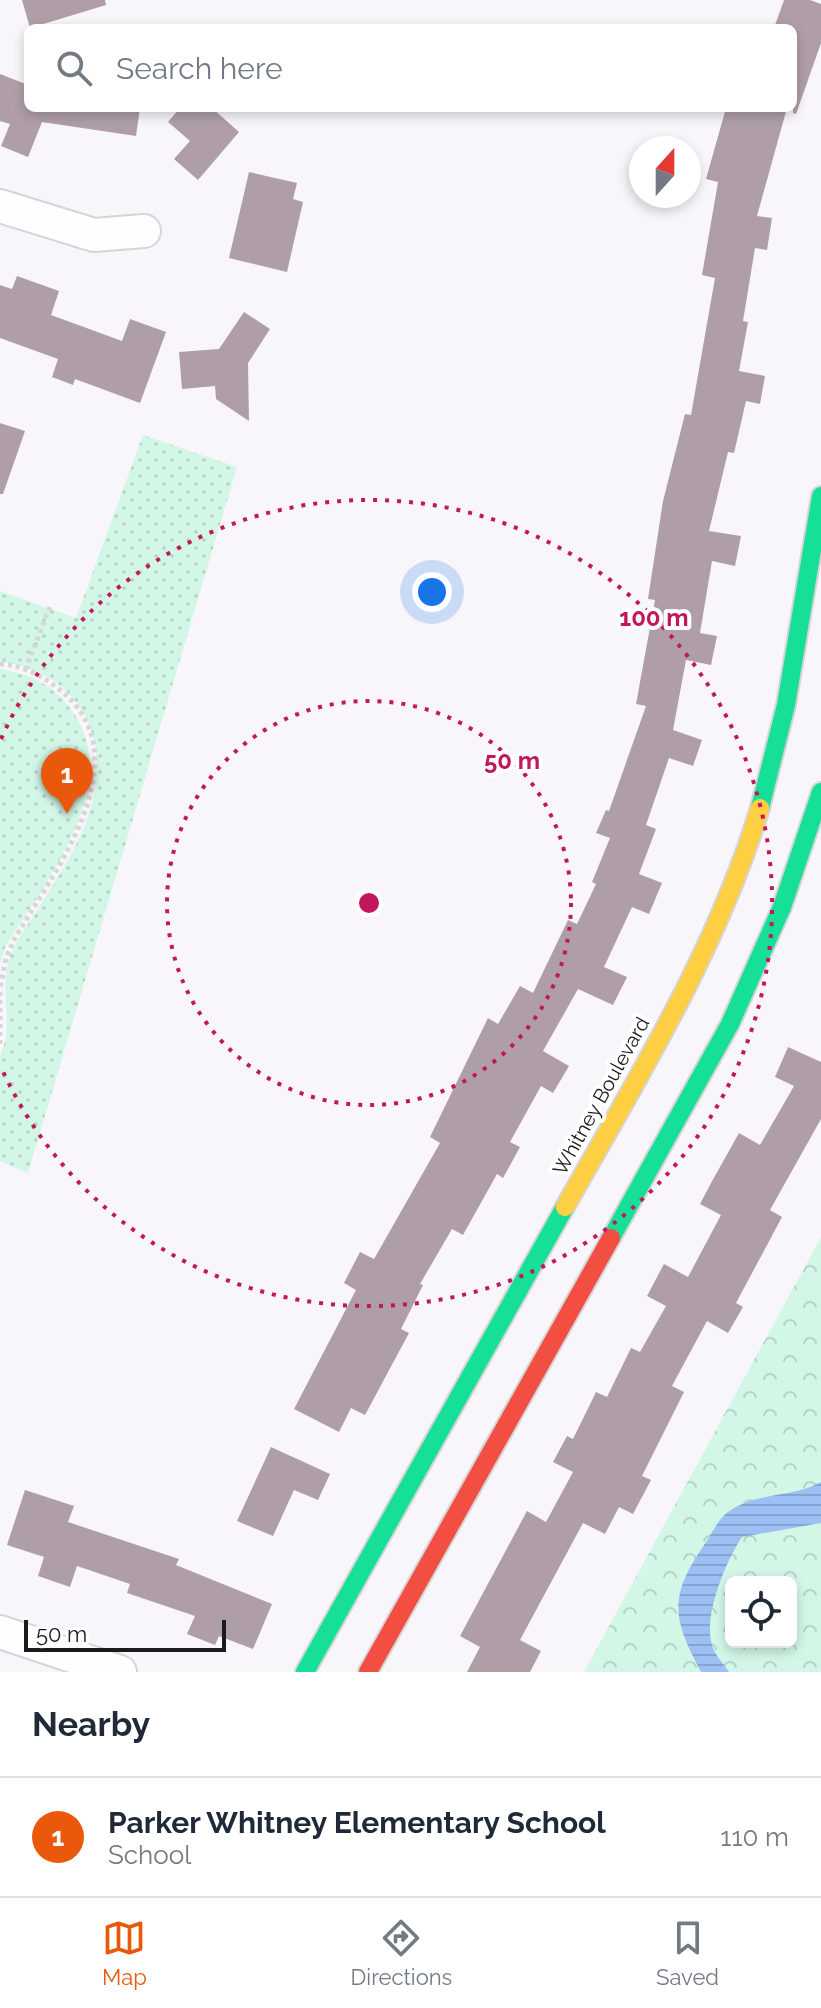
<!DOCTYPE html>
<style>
body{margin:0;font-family:Raleway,sans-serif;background:#f6f6f7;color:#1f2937}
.controls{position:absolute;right:24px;bottom:24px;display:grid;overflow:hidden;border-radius:12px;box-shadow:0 4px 12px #0003}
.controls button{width:72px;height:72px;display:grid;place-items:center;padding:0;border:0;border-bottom:2px solid #e0e1e3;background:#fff;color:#1f2937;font:40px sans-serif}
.compass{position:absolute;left:629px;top:136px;width:72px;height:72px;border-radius:50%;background:#fff;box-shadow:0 4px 12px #0003;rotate:21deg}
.scale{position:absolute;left:24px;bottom:20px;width:202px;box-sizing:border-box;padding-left:8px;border:4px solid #1b1a1c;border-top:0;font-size:22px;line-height:28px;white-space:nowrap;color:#1b1a1c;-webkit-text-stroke:6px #fff;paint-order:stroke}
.you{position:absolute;left:432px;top:592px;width:28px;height:28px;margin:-20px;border:6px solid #fff;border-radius:50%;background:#1a73e8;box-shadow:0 0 0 12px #1a73e833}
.badge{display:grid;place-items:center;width:52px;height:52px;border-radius:50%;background:#ea580c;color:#fff;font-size:26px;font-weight:700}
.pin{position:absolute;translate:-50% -66px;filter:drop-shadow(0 2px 4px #0008)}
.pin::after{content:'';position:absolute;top:42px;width:28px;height:24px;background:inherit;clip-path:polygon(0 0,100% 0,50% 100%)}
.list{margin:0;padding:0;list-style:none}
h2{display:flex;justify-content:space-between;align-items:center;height:104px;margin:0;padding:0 32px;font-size:34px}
h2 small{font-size:26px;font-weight:400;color:#747a83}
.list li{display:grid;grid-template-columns:52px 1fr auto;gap:24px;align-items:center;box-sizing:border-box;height:120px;padding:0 32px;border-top:2px solid #e0e1e3}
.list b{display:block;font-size:30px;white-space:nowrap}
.list p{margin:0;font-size:26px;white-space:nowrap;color:#747a83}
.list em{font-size:26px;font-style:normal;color:#747a83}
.icon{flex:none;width:44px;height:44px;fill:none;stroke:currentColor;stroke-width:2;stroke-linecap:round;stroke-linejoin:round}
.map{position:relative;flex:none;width:821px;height:1672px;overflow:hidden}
.search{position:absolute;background:#fff;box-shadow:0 4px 12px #0003;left:24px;right:24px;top:24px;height:88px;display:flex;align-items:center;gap:20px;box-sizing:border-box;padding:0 28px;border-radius:12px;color:#747a83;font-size:30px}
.sheet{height:224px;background:#fff}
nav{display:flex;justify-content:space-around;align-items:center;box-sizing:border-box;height:112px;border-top:2px solid #e0e1e3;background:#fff;font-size:22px;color:#747a83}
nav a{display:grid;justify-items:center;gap:4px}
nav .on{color:#ea580c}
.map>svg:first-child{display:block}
.grass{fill:url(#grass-dots)}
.forest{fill:url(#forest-crowns);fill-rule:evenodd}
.water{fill:url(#water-rules)}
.building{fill:#af9ea7}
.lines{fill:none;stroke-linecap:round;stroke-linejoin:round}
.street-casing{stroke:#d5d4d7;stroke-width:36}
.fast-casing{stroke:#d5d4d7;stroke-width:22}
.slow-casing{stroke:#d5d4d7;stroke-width:22}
.jam-casing{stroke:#d5d4d7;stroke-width:22}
.path{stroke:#d8d7d8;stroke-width:5;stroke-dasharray:4 4;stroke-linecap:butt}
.street{stroke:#fefefe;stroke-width:32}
.fast{stroke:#16e098;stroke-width:18}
.slow{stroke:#ffcf43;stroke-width:18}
.jam{stroke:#f24e42;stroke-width:18}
.ring{fill:none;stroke:#c2185b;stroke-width:4;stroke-dasharray:4 8}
.labels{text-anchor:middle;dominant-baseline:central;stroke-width:8;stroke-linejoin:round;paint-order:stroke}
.street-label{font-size:20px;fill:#1b1a1c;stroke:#fff}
.centre{fill:#c2185b;stroke:#fff;stroke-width:4}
.ring-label{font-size:24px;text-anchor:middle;font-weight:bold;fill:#c2185b;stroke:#fff;stroke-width:8;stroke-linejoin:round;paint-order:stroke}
</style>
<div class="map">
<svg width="821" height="1672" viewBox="0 0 821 1672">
<defs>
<pattern id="grass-dots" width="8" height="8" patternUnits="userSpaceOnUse" patternTransform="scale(2)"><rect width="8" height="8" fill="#d3f7e7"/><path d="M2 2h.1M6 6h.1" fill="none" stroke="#b5d3c6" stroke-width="1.8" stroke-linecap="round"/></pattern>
<pattern id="forest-crowns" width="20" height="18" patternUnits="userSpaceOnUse" patternTransform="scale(2)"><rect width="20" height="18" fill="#d3f7e7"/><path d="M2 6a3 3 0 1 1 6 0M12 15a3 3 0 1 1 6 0" fill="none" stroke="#b5d3c6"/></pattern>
<pattern id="water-rules" width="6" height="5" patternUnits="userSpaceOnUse" patternTransform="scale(2)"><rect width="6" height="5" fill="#9cc0f3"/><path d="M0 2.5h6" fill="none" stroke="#86a4d0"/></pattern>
</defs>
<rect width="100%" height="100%" fill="#f8f6fa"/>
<g class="grass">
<path d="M143,435L237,467L28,1173L0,1161C0,1127 0,1092 0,1058C1,1050 6,1043 6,1035C9,1008 1,983 10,956C17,938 31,921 41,904C77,848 119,780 84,714C66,682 35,666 0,662V591L76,618Z"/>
<path d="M0,669C32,674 58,687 75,715C122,788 44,885 5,947L0,964Z"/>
</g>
<path class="forest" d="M821,1237V1672H584ZM731,1582H791V1642H731Z"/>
<path class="water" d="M821,1482V1523L742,1537C726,1561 703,1615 712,1645C714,1654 724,1664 729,1672H701C671,1616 669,1596 706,1542C712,1533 719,1518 728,1512C754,1492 793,1498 821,1482Z"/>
<g class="building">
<polygon points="22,0 105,0 106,5 30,28"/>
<polygon points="784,0 810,0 821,4 821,43 796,114 793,113 793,28 774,28"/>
<polygon points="0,74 28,85 28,108 140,108 136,136 42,122 28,157 1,146 10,124 0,121"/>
<polygon points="180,108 212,108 239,132 198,180 174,159 190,141 168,122"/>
<polygon points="726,108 787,108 757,216 772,218 767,250 755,248 743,321 748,322 739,371 765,376 760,404 746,401 734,453 728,452 709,531 741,536 735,566 712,561 700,633 717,636 711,665 686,660 673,730 702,740 693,766 669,758 646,825 656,829 639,874 662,883 649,914 632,907 604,967 627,977 613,1005 578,989 543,1051 569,1066 553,1093 541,1086 510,1142 520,1147 503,1178 497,1174 463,1235 452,1229 420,1284 423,1285 401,1329 409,1333 365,1415 351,1408 339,1432 294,1409 356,1290 344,1283 360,1252 374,1259 440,1143 430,1137 488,1018 498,1024 520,986 533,993 568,920 577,924 596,884 592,882 610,838 596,833 606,810 609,811 646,706 636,704 655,600 648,599 663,501 685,414 691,415 715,278 702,275 718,182 706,179"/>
<polygon points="249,172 297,183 293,199 303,202 287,272 229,258"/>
<polygon points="17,276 59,291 51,315 122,341 130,319 166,332 140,403 75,379 73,385 52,377 58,359 0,338 0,285 12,289"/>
<polygon points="244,312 270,329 248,363 249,421 216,399 215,386 182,389 179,352 219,349"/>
<polygon points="0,423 25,431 3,494 0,494"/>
<polygon points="788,1047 821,1062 821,1119 770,1210 782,1217 736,1303 743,1307 728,1333 707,1321 672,1386 684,1392 642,1476 651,1480 633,1514 619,1507 605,1534 583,1523 520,1640 541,1651 530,1672 467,1672 480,1647 460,1636 527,1511 546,1522 573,1472 553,1462 567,1436 573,1439 596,1392 607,1397 631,1348 640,1352 666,1306 647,1296 664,1264 688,1277 721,1215 700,1204 711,1183 739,1133 760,1145 794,1086 775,1077"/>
<polygon points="271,1447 330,1474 318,1500 294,1490 273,1536 237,1521"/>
<polygon points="25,1490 74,1506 68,1522 179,1559 176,1565 272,1604 253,1649 219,1636 215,1645 187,1634 195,1616 127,1593 130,1584 77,1566 70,1587 38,1576 44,1557 7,1545"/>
</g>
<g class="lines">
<g class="street-casing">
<g id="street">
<polyline points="0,206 94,235 144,231"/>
<polyline points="0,1632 120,1672"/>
</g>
</g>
<g class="fast-casing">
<g id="fast">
<polyline points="760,808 786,705 821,496"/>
<polyline points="611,1238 730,1024 782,907 821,792"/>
<polyline points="305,1672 565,1207"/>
</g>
</g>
<g class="slow-casing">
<path id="slow" d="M565,1207C637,1079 717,950 760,808"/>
</g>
<g class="jam-casing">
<polyline id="jam" points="368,1672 611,1238"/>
</g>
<g class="path">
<path d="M0,664C25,665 48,679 66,695C141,765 51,875 14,940L6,958L0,989"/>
<polyline points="25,670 50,607"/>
<polyline points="0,992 0,1046"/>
</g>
<use href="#street" class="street"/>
<use href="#fast" class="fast"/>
<use href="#slow" class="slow"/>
<use href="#jam" class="jam"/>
</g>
<g class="ring">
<circle cx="369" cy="903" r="202"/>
<path d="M1 739A403 403 0 1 1 1 1067"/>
</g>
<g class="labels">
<g class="street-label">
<text transform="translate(601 1096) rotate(-61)">Whitney Boulevard</text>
</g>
</g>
<circle cx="369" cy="903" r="12" class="centre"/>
<g class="ring-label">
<text x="654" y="626">100 m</text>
<text x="512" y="769">50 m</text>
</g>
</svg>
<div class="controls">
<button><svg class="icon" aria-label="locate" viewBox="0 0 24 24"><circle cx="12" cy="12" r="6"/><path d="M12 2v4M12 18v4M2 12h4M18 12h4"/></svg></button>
</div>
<svg class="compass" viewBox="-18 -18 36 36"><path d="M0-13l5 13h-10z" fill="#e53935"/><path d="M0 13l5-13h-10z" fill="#747a83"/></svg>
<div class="scale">50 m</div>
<div class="you"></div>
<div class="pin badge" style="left:67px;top:814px">1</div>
<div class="search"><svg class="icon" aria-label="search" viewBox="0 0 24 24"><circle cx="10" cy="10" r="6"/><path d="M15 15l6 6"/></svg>Search here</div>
</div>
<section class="sheet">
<h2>Nearby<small></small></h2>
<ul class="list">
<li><span class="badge">1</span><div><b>Parker Whitney Elementary School</b><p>School</p></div><em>110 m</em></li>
</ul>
</section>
<nav>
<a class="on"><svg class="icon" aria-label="map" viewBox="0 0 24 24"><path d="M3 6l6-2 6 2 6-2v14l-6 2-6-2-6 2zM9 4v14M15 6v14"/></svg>Map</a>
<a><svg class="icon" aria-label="directions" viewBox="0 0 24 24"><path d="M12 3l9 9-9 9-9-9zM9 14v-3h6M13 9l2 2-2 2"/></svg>Directions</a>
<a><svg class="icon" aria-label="saved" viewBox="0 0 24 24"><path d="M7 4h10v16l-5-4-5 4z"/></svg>Saved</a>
</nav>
